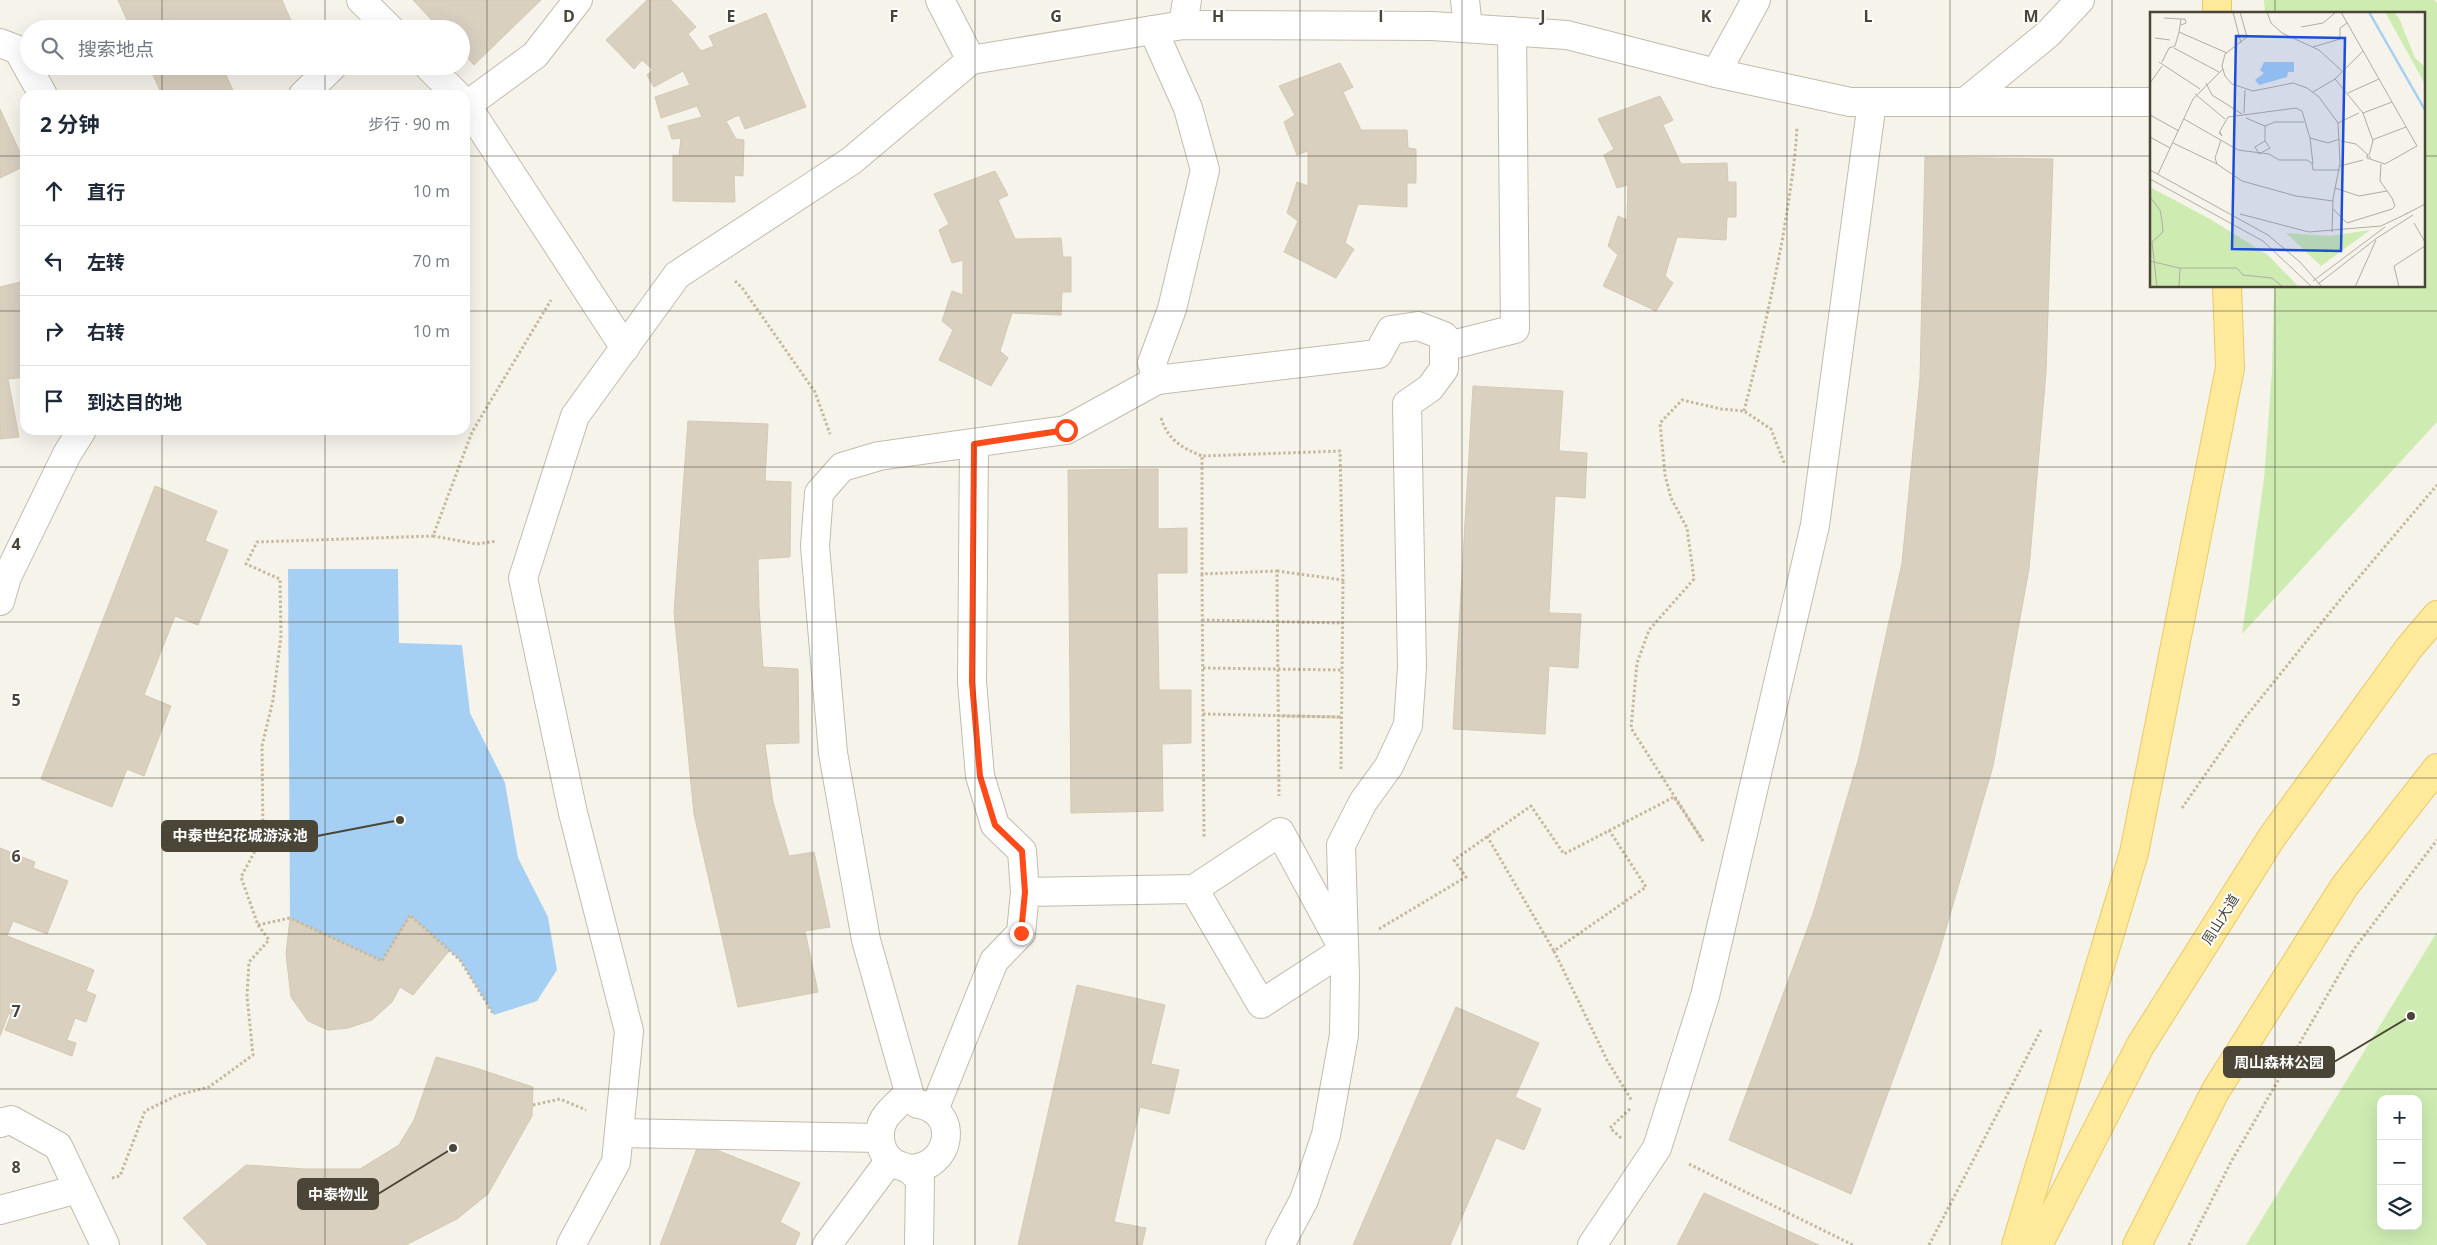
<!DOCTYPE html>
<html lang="zh">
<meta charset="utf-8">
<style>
body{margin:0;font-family:"Open Sans","Noto Sans SC",sans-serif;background:#f2f2f3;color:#1f2937}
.controls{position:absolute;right:15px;bottom:15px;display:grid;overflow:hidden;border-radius:10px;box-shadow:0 5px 20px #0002}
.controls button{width:45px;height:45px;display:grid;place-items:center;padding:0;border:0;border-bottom:1px solid #e0e1e3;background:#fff;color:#1f2937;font:25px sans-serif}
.stop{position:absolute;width:15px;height:15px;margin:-11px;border:4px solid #ff4a19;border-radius:50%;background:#fff}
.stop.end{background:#ff4a19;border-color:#fff;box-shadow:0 1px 5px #0008}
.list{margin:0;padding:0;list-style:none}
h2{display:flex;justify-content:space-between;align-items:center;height:65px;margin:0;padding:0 20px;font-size:21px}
h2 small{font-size:16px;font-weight:400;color:#747a83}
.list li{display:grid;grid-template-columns:32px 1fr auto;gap:15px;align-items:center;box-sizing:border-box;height:70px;padding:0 20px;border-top:1px solid #e0e1e3}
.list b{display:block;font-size:19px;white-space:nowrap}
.list em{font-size:16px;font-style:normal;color:#747a83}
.icon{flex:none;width:28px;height:28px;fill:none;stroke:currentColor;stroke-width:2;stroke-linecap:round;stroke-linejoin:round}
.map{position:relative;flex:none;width:2437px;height:1245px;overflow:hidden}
.search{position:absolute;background:#fff;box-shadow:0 5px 20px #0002;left:20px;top:20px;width:450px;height:55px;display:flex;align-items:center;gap:12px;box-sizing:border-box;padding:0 18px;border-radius:28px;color:#747a83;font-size:19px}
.panel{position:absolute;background:#fff;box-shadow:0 5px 20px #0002;left:20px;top:90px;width:450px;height:345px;border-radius:15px}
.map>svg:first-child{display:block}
.green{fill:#ceecb2;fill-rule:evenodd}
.water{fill:#a6cff4}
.building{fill:#d9d0c0;stroke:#d4c9b2}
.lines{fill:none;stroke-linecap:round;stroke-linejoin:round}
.minor-casing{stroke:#c2bcad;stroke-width:30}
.major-casing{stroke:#eaca65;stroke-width:30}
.path{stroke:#c5b99d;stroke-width:3;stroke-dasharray:2.5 2.5;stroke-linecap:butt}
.minor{stroke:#fff;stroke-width:28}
.major{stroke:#ffe99b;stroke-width:28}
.route{stroke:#ff4a19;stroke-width:6}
.grid{fill:none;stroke:#4b4538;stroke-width:1;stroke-opacity:0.55}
.labels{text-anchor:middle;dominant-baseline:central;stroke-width:4;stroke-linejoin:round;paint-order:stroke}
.street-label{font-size:14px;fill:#4b4538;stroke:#fff}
.inset-river{fill:none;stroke:#a6cff4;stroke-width:2.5}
.inset-road{fill:none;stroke:#b2ada3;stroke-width:1}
.view{fill:#1d4ed8;fill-opacity:0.15;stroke:#1d4ed8;stroke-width:2.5}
.inset-edge{fill:none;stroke:#4b4538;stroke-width:2.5}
.grid-label{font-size:16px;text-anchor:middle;font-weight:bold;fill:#4b4538;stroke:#fff;stroke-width:4;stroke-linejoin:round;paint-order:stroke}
.leader{fill:none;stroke:#4b4538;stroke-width:2}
.callout-dot{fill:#4b4538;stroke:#fff;stroke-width:2}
.callout{fill:#4b4538;stroke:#4b4538;stroke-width:2}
.callout-label{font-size:15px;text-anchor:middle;font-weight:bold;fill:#fff}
</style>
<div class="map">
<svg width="2437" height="1245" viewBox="0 0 2437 1245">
<rect width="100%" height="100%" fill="#f6f3eb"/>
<g class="green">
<polygon points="2264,0 2434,0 2437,3 2437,422 2242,634 2264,479 2272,371 2274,286 2423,286 2423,14 2265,14"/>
<path d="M2437,932V1245H2246ZM2381,1099H2418V1226H2381Z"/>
</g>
<polygon class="water" points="288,569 398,569 399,643 462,645 470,713 505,783 518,858 548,917 557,970 537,1001 494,1015 460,960 410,915 382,961 290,918"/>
<g class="building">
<polygon points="118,0 282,0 292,23 279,29 131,29"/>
<polygon points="413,0 541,0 474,65 461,51 461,29 440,29"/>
<polygon points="647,0 671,0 696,27 688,34 701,51 714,46 709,36 766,13 806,107 745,129 739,115 726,121 736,139 744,140 743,176 734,175 735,202 673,201 673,155 679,156 681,138 672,139 668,126 702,117 697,106 661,118 655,97 690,85 683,71 654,87 647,75 653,70 642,60 634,69 606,40"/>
<polygon points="1340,63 1353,87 1343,92 1361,130 1407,130 1408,148 1416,149 1416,183 1407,183 1407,207 1358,204 1345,243 1354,249 1336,278 1284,252 1298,221 1287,213 1297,182 1308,186 1308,151 1297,155 1284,122 1295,115 1279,86"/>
<polygon points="149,66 222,66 235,95 162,95"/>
<polygon points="1660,96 1673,120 1663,125 1681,164 1727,163 1728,182 1736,182 1736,217 1727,217 1726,240 1677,237 1665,276 1673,283 1656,311 1603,286 1618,255 1608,246 1618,216 1627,220 1628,185 1617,188 1604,155 1614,149 1598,119"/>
<polygon points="0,109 25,163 25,166 0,178"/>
<polygon points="1925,157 2053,159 2046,372 2029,569 1993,766 1938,956 1851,1194 1729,1140 1814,911 1859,757 1902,563 1920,379"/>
<polygon points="995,171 1008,195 998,200 1015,239 1061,238 1063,257 1071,257 1071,292 1062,292 1061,315 1012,313 1000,351 1008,358 991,386 939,360 953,330 942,321 952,291 963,295 963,260 952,263 939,230 949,224 934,194"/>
<polygon points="25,281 25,377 8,379 19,437 0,439 0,287"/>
<polygon points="1473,386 1563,391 1559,451 1587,453 1585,498 1555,496 1549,613 1581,614 1578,668 1549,666 1545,734 1453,729"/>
<polygon points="688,421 768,424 765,481 791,482 790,557 758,559 759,607 763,667 798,669 799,743 765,744 773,802 789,856 814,852 830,927 805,931 818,992 738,1007 694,814 674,612"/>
<polygon points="1158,469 1158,529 1187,528 1187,573 1157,573 1159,690 1191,690 1191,743 1162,744 1163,811 1071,813 1068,470"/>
<polygon points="155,486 217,511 205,541 228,550 198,625 175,616 144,695 171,706 144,776 127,769 112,807 41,779"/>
<polygon points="0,848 35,862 33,868 68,881 47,934 13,921 7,936 94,970 86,991 96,995 86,1022 75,1018 67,1040 76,1043 72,1056 5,1030 11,1015 9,1013 0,1036"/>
<polygon points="410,915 449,951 413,995 400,987 392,1002 372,1020 348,1028 328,1030 308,1021 291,997 286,954 290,918 382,961"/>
<polygon points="1077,985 1165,1005 1151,1064 1179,1070 1169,1114 1140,1107 1114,1222 1146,1228 1142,1245 1018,1245"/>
<polygon points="1456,1007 1539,1043 1515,1097 1541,1109 1524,1150 1496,1138 1450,1245 1353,1245"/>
<polygon points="436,1057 476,1068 533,1087 532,1116 488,1194 457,1219 406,1245 208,1245 183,1218 246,1165 305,1169 360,1169 399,1145 414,1120"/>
<polygon points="699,1143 800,1183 780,1222 800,1233 795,1245 660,1245"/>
<polygon points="1704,1193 1819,1245 1677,1245"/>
</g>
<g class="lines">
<g class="minor-casing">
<g id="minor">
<polyline points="361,0 390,29"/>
<polyline points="940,0 971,60"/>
<polyline points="1465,0 1468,28"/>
<polyline points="1183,25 1187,0"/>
<polyline points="0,43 18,50 43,95"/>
<polyline points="428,66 457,95"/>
<polyline points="1716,73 1756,0"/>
<polyline points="303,95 333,66"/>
<polyline points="1965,102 2048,34 2080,0"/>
<polyline points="465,103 625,348"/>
<polyline points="467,105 535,55 578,0"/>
<polyline points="1444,347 1515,329 1512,31"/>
<polyline points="1157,380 1378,354 1391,330 1418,326 1444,336 1444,369 1430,388 1407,404 1412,667 1408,725 1389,766 1363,802 1341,845 1345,977 1344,1035 1326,1135 1304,1200 1280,1245"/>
<polyline points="974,444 972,682 980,776 995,825 1022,851 1025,892"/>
<polyline points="0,601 7,577 67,454 82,430"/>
<polyline points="934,1110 994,961 1021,933 1025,892 1194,889 1261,1004 1344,950 1280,832 1194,889"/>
<polyline points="0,1123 11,1120 58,1146 105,1245"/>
<polyline points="619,1133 880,1138"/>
<path d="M909,1169C953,1168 960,1110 918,1104"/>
<polyline points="0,1210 78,1189"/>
<polyline points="571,1245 616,1162 629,1031 573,813 523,578 575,416 677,275 851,161 971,60 1183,25 1432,26 1567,35 1716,73 1850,102 2151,102"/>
<polyline points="827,1245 890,1160"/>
<path d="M919,1245L920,1180C917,1177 913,1172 909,1169C903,1166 897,1166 891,1161C878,1150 876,1128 887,1115C893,1107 902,1101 909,1092L866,940L833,753L815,546L819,493L842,467L879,456L1066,430L1157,380L1152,363L1172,309L1205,170L1188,108L1153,30"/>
<polyline points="1592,1245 1657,1148 1705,996 1815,525 1872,102"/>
</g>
</g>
<g class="major-casing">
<g id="major">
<polyline points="2217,0 2217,14"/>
<polyline points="2016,1245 2134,853 2230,368 2227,286"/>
<polyline points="2038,1245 2140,1046 2272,837 2409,648 2437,615"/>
<polyline points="2137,1245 2216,1090 2344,887 2437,768"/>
</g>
</g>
<g class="path">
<polyline points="735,281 743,289 815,392 830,434"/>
<path d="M1744,411C1759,353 1772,295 1783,236C1789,199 1795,164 1797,127"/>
<path d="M1161,418C1168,440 1182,448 1202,456"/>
<polyline points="433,536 477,544 497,541"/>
<polyline points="1277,571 1343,580 1340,451 1202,456 1202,574 1277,571 1279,796"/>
<polyline points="1202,574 1204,839"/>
<polyline points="1202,620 1343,623"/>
<polyline points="1203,668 1342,670"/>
<polyline points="1203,714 1341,717 1279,716"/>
<polyline points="1341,769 1343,580"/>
<polyline points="2182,808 2244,719 2344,595 2437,485"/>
<polyline points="1609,830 1646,887 1554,951 1607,1060 1632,1101"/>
<polyline points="1487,836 1554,951"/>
<polyline points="1703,841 1631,728 1637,663 1649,630 1694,579 1687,528 1671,498 1665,475 1660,423 1682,400 1721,409 1744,411 1771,429 1785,465"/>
<polyline points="258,925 290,918 382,961 410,915 460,960 494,1015"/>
<polyline points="1379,929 1466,877 1454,860 1531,806 1564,854 1674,797 1703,841"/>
<polyline points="533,1105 560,1099 586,1110"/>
<polyline points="1621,1138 1610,1128 1631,1108"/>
<polyline points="1689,1164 1853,1245"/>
<polyline points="112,1178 120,1176 145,1111 178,1095 209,1087 253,1055 247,996 249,962 269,940 258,925 241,877 263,836 262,746 273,700 281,636 280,579 246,564 257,542 433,536 472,432 551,300"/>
<polyline points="1929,1245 2042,1028"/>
<polyline points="2189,1245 2231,1162 2354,949 2437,840"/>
</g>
<use href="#minor" class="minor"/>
<use href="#major" class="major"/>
</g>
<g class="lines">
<polyline class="route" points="1021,933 1025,892 1022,851 995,825 980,776 972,682 974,444 1066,430"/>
</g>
<path class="grid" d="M162,0V29M325,0V29M487,0V1245M650,0V1245M812,0V1245M975,0V1245M1137,0V1245M1300,0V1245M1462,0V1245M1625,0V1245M1787,0V1245M1950,0V1245M2112,0V1245M2275,0V14M162,66V95M325,66V95M0,156H25M465,156H2151M2423,156H2437M2275,286V1245M0,311H25M465,311H2437M162,430V1245M325,430V1245M0,467H2437M0,622H2437M0,778H2437M0,934H2437M0,1089H2437"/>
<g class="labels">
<g class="street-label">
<text transform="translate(2220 919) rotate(-58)">周山大道</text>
</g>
</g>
<g transform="translate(2150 12)">
<rect width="275" height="275" fill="#f6f3eb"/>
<path d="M235,0L245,1L249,6L265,46L275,55V72ZM0,175L60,207L118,243L149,275H0ZM220,218L171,254L136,221L179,224Z" fill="#ceecb2"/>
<path d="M114,50H144V60H138L137,65L109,73L105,68L114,61L110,58Z" fill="#a6cff4"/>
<path class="inset-river" d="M219,0L275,98"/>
<path class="inset-road" d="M83,0L91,31M90,0L97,25L75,42L72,54L75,64L82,72L103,79L143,71L157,76L169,85L188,111L190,151L183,187L182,220M117,0L121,11L132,21L169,38L192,59M191,0L267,134L235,152L217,146V143L221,146M14,6L31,7M151,15L173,11L186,0M29,20L31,7H35L36,11L31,13M5,26L20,28M163,35L190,27V16L197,11M19,36L25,34L29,20L77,41M24,36L69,60M9,50L50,77M12,50L19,36M185,67L213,101L223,129L219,143M0,71L12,54M56,71L62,83L92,102M163,80L185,67L213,39M198,81L229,67M45,82L75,107M94,101L95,78M213,101L242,90M0,103L29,119M96,106L115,114V129L105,135L109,142L120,136L115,129M34,107L88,138L119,142L129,148H157L163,152L160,126M188,111L209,101M115,114L125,110H154M70,120L72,124L69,121L78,105L146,96L152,99L160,126L178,131L190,127M0,125L20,136M222,128L256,115M191,129L206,132L218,143M23,131L67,152L92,169L146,184L183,189M67,152L65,146L71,128M162,152L163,158H190M190,154L213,148M0,158L118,223L150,250L172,275M8,162L43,87L73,57M0,167L113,229L162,275M185,176L209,184L237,179M0,185L10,198L12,209L13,220L2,230L7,275M183,197L197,211L242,197L245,194L242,186L230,169L231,152M90,202L159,220L231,214L258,201M256,202L275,192M264,211L275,230M0,249L29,256H87L93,263L122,266L133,275M163,269L235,215M168,272L227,226L263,203M29,275L30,256M205,275L226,228M249,275L244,254L275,234"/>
<path class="view" d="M86,24L195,26L191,239L82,237Z"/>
<rect width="275" height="275" class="inset-edge"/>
</g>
<g class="grid-label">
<text x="569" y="22">D</text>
<text x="731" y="22">E</text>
<text x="894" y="22">F</text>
<text x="1056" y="22">G</text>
<text x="1218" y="22">H</text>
<text x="1381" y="22">I</text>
<text x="1543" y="22">J</text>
<text x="1706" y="22">K</text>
<text x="1868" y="22">L</text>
<text x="2031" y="22">M</text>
<text x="16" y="550">4</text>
<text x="16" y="706">5</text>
<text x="16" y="862">6</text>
<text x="16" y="1017">7</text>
<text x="16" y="1173">8</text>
</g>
<path class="leader" d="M400 820L317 836M2411 1016L2334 1062M453 1148L378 1194"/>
<g class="callout-dot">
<circle cx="400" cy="820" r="5"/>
<circle cx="2411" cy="1016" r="5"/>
<circle cx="453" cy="1148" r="5"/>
</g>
<g class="callout">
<rect x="162" y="821" width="155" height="30" rx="5"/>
<rect x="2224" y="1047" width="110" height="30" rx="5"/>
<rect x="298" y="1179" width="80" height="30" rx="5"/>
</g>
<g class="callout-label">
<text x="240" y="841">中泰世纪花城游泳池</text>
<text x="2279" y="1068">周山森林公园</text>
<text x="338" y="1200">中泰物业</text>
</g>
</svg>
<div class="controls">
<button>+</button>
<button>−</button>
<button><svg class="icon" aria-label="layers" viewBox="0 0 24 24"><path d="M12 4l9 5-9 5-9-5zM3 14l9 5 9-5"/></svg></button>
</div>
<div class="stop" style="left:1066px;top:430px"></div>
<div class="stop end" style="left:1021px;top:933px"></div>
<div class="search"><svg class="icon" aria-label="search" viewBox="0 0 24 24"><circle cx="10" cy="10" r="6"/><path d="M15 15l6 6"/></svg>搜索地点</div>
<section class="panel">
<h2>2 分钟<small>步行 · 90 m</small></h2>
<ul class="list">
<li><svg class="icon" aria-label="ahead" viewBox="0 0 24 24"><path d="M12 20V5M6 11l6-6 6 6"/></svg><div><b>直行</b></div><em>10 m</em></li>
<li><svg class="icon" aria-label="left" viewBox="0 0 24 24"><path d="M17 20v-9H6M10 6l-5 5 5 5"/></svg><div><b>左转</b></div><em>70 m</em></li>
<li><svg class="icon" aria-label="right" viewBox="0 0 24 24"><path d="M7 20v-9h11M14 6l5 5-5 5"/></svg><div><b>右转</b></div><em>10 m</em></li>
<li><svg class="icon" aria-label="arrive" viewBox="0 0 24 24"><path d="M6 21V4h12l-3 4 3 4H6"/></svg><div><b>到达目的地</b></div></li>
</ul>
</section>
</div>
